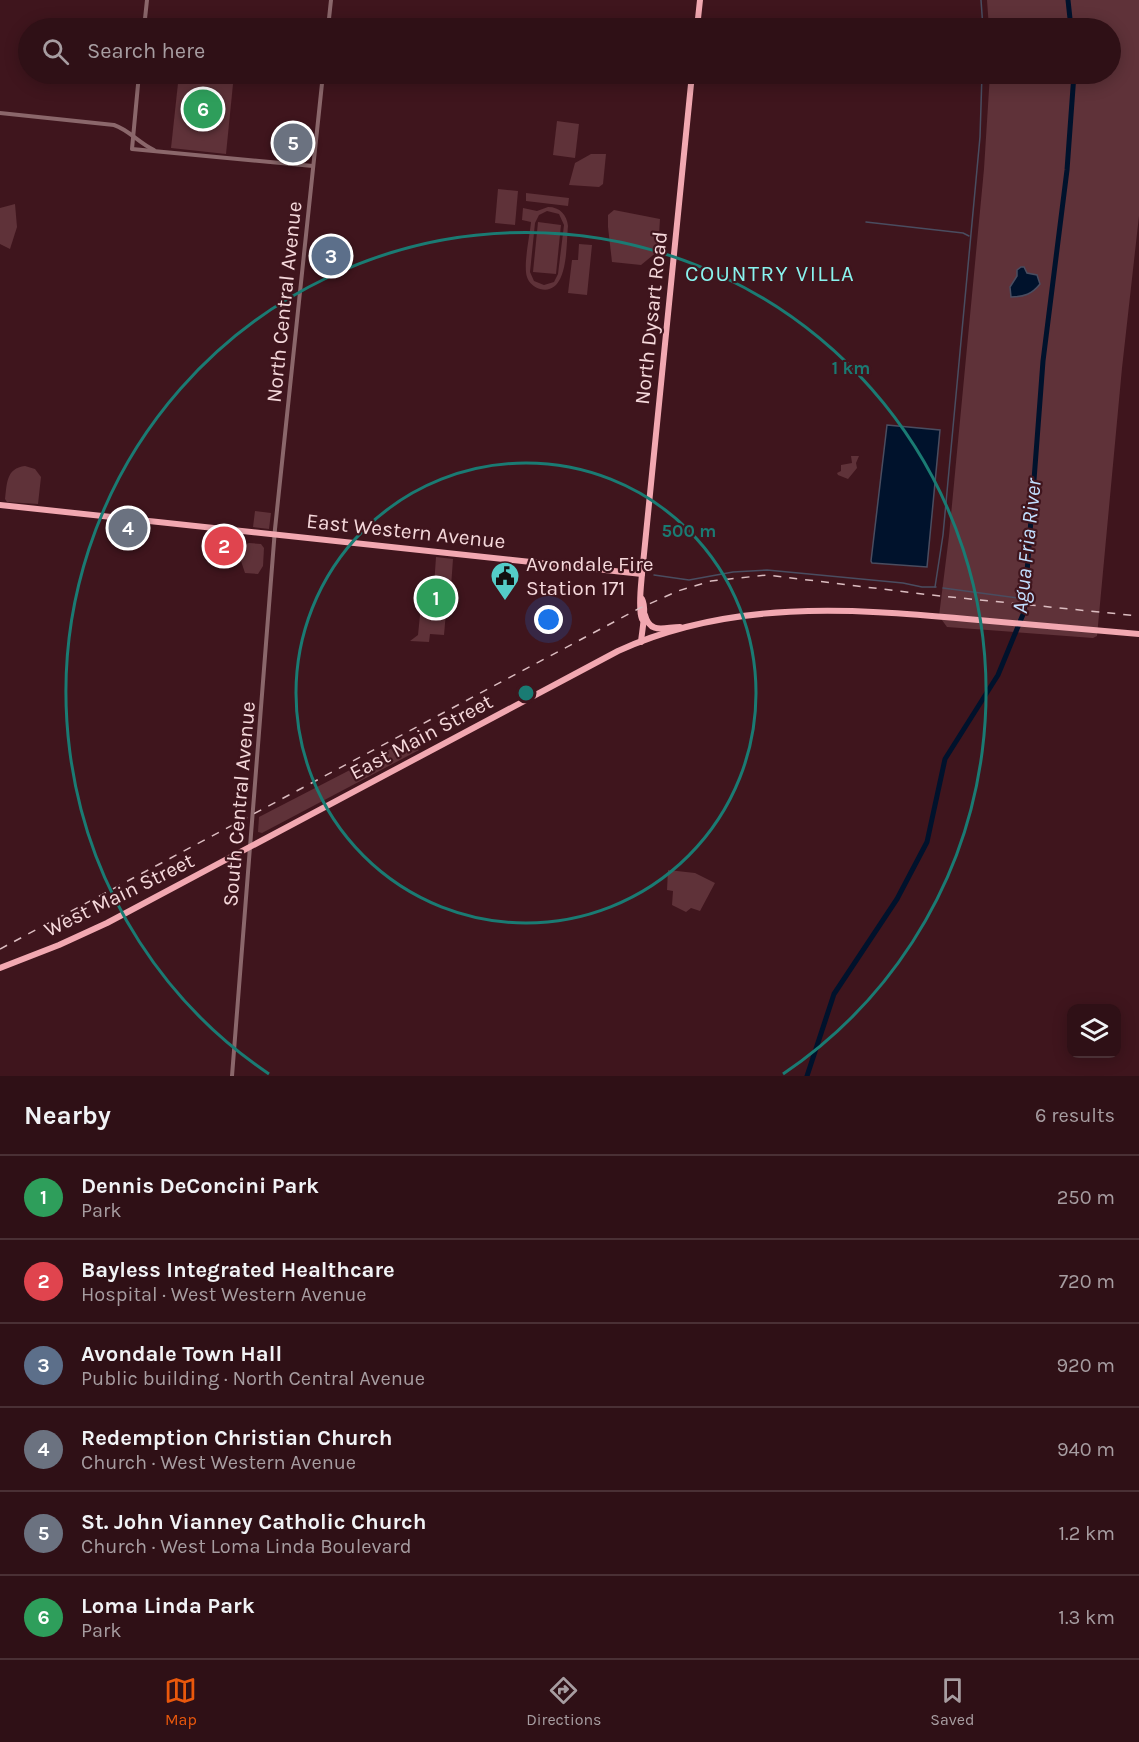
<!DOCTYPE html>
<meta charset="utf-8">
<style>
body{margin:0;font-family:Karla,sans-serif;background:#37191f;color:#f1f3f6}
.controls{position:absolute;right:18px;bottom:18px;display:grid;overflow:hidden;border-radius:12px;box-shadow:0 3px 15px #0003}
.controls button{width:54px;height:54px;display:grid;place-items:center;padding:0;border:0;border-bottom:2px solid #4a3035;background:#2f1016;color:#f1f3f6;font:30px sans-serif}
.you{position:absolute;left:549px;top:620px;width:21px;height:21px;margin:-15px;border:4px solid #fff;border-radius:50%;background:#1a73e8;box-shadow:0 0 0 9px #1a73e833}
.badge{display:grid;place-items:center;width:39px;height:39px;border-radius:50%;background:#ea580c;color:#fff;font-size:20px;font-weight:700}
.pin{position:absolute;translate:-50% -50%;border:3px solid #fff;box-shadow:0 2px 6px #0006}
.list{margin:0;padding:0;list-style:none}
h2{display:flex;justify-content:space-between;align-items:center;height:78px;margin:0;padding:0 24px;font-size:26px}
h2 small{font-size:20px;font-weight:400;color:#a79da1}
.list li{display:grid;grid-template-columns:39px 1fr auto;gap:18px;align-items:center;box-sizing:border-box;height:84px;padding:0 24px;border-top:2px solid #4a3035}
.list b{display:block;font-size:22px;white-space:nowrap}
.list p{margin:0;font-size:20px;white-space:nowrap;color:#a79da1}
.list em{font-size:20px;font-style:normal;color:#a79da1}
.icon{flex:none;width:33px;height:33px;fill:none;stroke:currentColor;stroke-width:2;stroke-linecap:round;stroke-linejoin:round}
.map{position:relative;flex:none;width:1139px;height:1076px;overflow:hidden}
.search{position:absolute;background:#2f1016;box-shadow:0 3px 15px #0003;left:18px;right:18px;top:18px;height:66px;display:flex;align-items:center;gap:15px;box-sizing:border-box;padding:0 21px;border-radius:33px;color:#a79da1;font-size:22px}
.sheet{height:582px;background:#2f1016}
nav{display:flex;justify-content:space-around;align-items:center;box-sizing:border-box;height:84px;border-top:2px solid #4a3035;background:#2f1016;font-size:16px;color:#a79da1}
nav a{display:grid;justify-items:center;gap:3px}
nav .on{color:#ea580c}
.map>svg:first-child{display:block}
.green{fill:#5f3239;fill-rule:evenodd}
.water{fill:#00122c;stroke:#4a4d60;stroke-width:1.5}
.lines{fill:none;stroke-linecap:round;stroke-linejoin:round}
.stream{stroke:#4a4d60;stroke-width:1.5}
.river{stroke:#00122c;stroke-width:5}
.minor{stroke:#8b676b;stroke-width:4}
.major{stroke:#f2a8b1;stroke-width:6}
.rail{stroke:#dbbcc0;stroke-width:1.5;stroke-dasharray:8 8;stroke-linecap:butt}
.ring{fill:none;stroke:#1a7b73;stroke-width:3}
.labels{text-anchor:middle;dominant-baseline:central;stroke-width:4.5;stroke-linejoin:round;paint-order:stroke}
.street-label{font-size:21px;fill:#f5d8db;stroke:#3f151d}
.poi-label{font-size:21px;fill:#f5d8db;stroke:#3f151d;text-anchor:start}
.neighbourhood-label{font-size:22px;letter-spacing:1.5px;fill:#89f4ef;stroke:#3f151d}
.water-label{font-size:22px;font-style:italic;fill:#c2defe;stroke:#3f151d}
.centre{fill:#1a7b73;stroke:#3f151d;stroke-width:3}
.ring-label{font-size:18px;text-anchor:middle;font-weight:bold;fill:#1a7b73;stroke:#3f151d;stroke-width:4.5;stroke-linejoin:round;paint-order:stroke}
</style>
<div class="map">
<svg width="1139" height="1076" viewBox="0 0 1139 1076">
<rect width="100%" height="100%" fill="#3f151d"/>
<g class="green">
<polygon points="987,0 1139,0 1139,216 1122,368 1097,636 1093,638 947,627 939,616 949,536 984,169 990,74 1110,74 1110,28 989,28"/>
<polygon points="179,74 234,74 226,154 171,148"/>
<polygon points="557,121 579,124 575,158 553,155"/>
<polygon points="591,154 606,154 603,184 599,187 569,185 575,163"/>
<polygon points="498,189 518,191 515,225 495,223"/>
<polygon points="526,193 569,198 568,206 526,201"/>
<polygon points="15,204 17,227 10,249 0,244 0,208"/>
<path d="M548,207C560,207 567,215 568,226C566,244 569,296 540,289C534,287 529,283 527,277C523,265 530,235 531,222L522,220L523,208L537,211ZM547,211L559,214L564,225L558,274L554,282L544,285L534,281L530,272L535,223L539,215Z"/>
<polygon points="614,210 660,219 658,251 641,265 612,262 608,227 608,215"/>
<polygon points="538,222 561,225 556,274 533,272"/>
<polygon points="579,244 592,245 587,295 568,293 572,260 578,260"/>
<polygon points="851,456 859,456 856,463 857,468 848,479 838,475 837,473 841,471 841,465 852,463"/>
<path d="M25,466L35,469L41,477L38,504L7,502L5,499C7,484 6,468 25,466Z"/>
<polygon points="255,511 271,513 269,529 253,527"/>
<polygon points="249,543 261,544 264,548 263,566 258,574 245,573 241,561 242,546"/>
<polygon points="436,557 453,559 450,601 447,601 444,635 430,634 429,642 410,641 418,635 422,595 425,589 433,589 434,586"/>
<polygon points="406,741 419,750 262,833 258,832 259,817"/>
<polygon points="668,870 695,873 715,883 700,911 691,908 686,912 672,905 673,891 667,890"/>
</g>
<g class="water">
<path d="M1021,267H1024L1027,273L1037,275L1040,284C1032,294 1024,297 1011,297L1010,287L1017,276V270Z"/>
<polygon points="887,425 940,430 927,567 872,563 871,561"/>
</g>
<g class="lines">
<g class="stream">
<polyline points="981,0 983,28"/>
<polyline points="866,222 963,233 969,236"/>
<polyline points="654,575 689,580 733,572 767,570 903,583 922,587 936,587"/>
<polyline points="935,587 943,535 980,137 982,74"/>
<polyline points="943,588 1025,599"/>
</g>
<g class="river">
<polyline points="1068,0 1071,28"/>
<polyline points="807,1076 834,994 897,899 927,842 945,759 998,675 1024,612 1043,361 1067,170 1074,74"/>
</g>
<g class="minor">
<polyline points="144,28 147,0"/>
<polyline points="328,28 331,0"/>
<polyline points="139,74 132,149 313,166"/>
<path d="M0,113L114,125C129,130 139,143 154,150"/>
<polyline points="232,1076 275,529 323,74"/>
</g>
<g class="major">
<polyline points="697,28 700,0"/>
<polyline points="0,505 642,574"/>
<path d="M645,615C650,635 665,627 680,627"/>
<path d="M642,619C638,610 641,585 642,574L692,74"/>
<path d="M641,642C642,630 647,608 642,599"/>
<path d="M0,968L59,945L107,923L618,651C729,600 849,608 967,619C1024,624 1082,629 1139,634"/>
</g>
<polyline class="rail" points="0,949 640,608 678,591 711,581 767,575 931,595 1139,616"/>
</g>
<g class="ring">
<circle cx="526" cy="693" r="230"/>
<path d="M269 1074A460 460 0 1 1 783 1074"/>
</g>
<defs>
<g id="civic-pin" transform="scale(1.5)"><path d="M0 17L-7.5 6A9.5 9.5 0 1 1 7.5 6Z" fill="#54cdc8" stroke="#3f151d"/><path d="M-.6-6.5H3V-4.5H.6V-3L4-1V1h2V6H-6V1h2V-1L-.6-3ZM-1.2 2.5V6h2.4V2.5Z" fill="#111"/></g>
</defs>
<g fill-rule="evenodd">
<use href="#civic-pin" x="505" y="576"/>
</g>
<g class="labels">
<g class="street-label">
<text transform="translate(284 302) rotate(-84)">North Central Avenue</text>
<text transform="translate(651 318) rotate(-84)">North Dysart Road</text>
<text transform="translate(406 531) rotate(6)">East Western Avenue</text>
<text transform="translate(421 737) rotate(-28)">East Main Street</text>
<text transform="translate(239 804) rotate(-85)">South Central Avenue</text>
<text transform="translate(119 895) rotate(-26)">West Main Street</text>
</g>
<g class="poi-label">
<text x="526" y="564">Avondale Fire<tspan x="526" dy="24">Station 171</tspan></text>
</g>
<g class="neighbourhood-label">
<text x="770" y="274">COUNTRY VILLA</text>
</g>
<g class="water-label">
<text transform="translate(1027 546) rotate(-84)">Agua Fria River</text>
</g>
</g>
<circle cx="526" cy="693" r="9" class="centre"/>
<g class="ring-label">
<text x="851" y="374">1 km</text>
<text x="689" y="537">500 m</text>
</g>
</svg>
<div class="controls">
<button><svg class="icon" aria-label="layers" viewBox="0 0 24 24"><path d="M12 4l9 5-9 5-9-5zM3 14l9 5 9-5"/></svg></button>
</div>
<div class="you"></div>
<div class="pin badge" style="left:436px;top:598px;background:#2e9e5b">1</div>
<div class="pin badge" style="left:224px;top:546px;background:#e0444e">2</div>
<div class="pin badge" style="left:331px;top:256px;background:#5c6f8a">3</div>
<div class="pin badge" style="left:128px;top:528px;background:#6b7280">4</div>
<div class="pin badge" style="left:293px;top:143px;background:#6b7280">5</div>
<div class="pin badge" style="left:203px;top:109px;background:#2e9e5b">6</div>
<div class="search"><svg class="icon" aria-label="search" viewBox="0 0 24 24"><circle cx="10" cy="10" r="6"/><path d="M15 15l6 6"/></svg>Search here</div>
</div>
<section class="sheet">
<h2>Nearby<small>6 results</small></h2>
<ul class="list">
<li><span class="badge" style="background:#2e9e5b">1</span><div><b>Dennis DeConcini Park</b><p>Park</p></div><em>250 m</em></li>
<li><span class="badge" style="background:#e0444e">2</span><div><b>Bayless Integrated Healthcare</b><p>Hospital · West Western Avenue</p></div><em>720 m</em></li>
<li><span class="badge" style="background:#5c6f8a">3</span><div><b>Avondale Town Hall</b><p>Public building · North Central Avenue</p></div><em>920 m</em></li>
<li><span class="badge" style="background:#6b7280">4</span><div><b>Redemption Christian Church</b><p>Church · West Western Avenue</p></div><em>940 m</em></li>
<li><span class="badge" style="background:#6b7280">5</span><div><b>St. John Vianney Catholic Church</b><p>Church · West Loma Linda Boulevard</p></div><em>1.2 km</em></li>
<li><span class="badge" style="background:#2e9e5b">6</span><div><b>Loma Linda Park</b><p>Park</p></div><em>1.3 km</em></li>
</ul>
</section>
<nav>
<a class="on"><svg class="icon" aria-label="map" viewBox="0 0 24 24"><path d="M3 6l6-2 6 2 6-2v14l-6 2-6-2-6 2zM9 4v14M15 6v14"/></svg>Map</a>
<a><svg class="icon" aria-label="directions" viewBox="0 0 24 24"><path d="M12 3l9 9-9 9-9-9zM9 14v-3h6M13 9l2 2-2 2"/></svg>Directions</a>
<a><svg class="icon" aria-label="saved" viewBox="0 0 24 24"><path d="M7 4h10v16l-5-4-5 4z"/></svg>Saved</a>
</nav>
